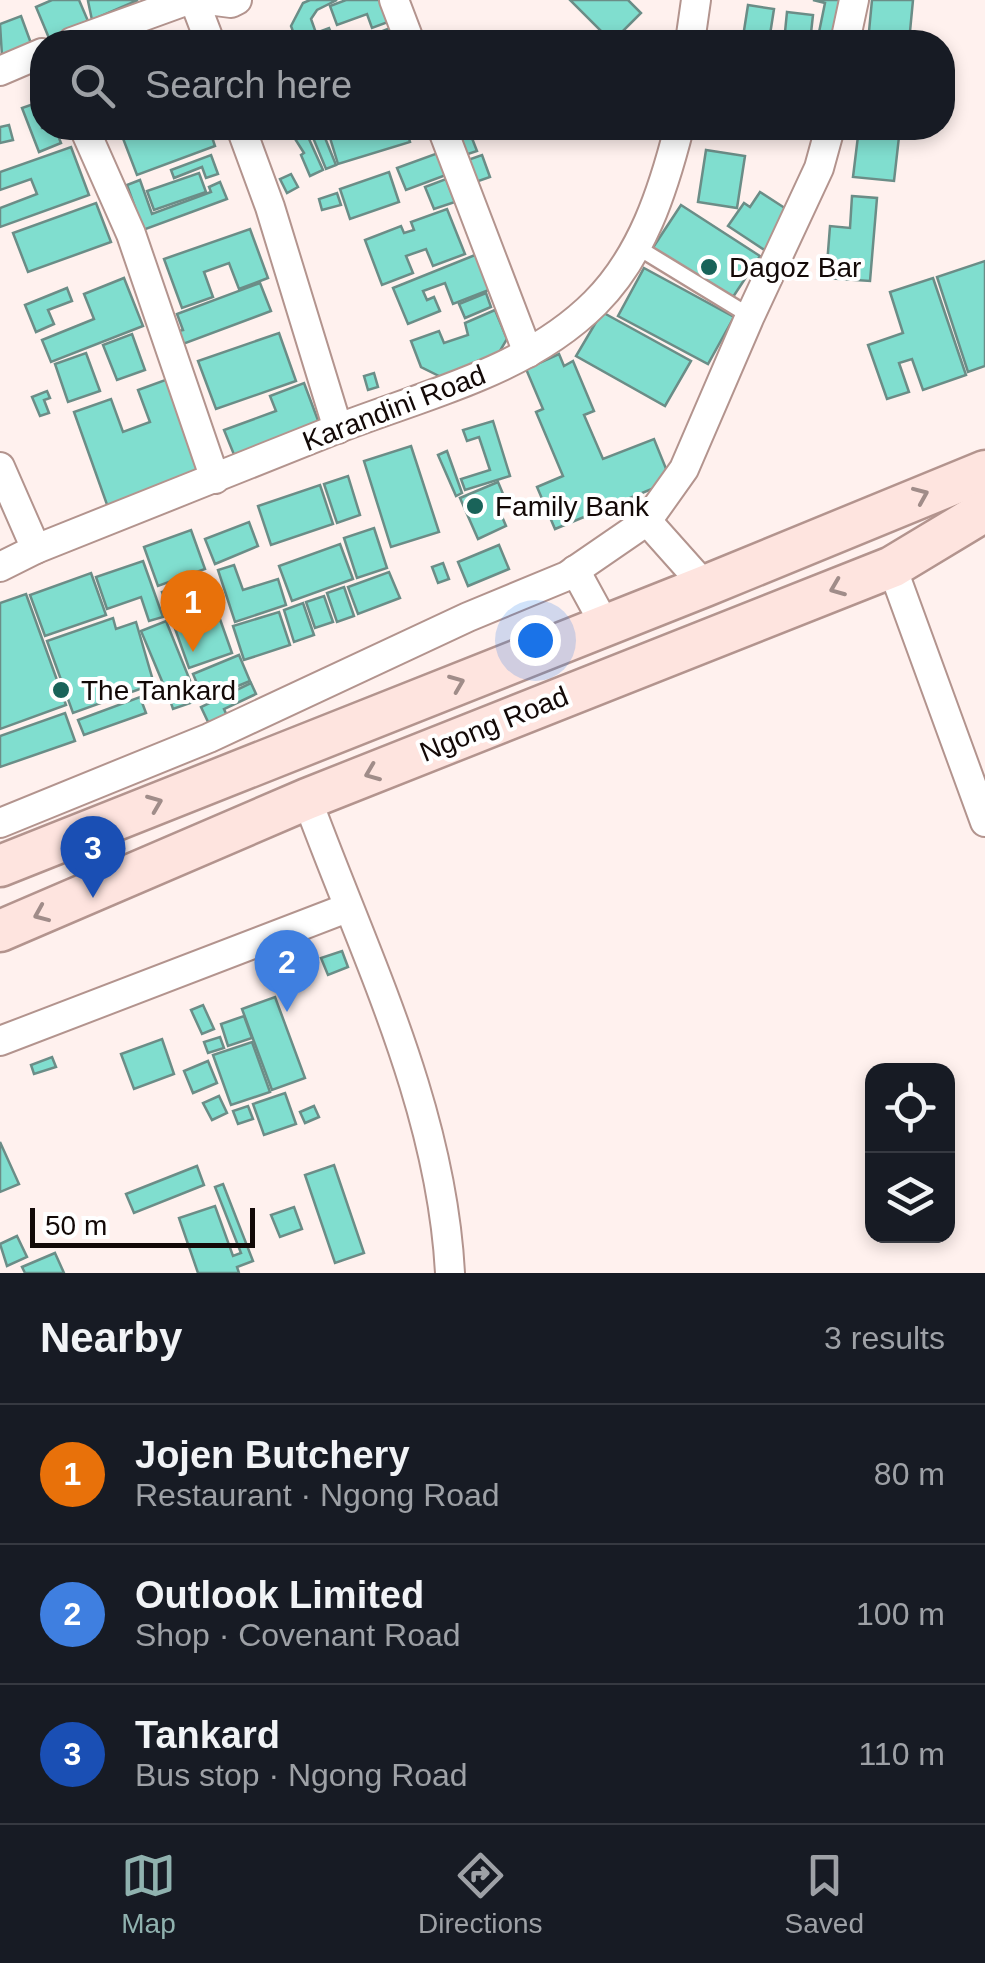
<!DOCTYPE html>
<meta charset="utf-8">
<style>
body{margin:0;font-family:Arial,sans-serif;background:#242831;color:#f1f3f6}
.controls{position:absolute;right:30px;bottom:30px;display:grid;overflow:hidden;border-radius:20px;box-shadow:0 5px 15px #0003}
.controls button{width:90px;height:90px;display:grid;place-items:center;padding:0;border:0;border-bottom:2px solid #363941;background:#171b24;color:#f1f3f6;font:50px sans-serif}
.scale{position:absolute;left:30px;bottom:25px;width:225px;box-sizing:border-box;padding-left:10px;border:5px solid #130907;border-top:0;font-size:28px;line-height:35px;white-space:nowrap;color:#130907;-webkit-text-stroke:8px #fff;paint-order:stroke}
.you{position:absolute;left:535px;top:640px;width:35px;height:35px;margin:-25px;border:8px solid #fff;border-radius:50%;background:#1a73e8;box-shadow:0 0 0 15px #1a73e833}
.badge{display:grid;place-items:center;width:65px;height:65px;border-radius:50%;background:#90b2af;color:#fff;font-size:32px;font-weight:700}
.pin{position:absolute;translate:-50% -82px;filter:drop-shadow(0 2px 5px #0008)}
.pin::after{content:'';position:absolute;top:52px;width:35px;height:30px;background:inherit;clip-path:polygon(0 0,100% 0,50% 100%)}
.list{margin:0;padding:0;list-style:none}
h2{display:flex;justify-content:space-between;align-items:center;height:130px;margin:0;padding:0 40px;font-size:42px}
h2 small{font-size:32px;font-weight:400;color:#9ea1a6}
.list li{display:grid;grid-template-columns:65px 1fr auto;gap:30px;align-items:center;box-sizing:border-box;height:140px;padding:0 40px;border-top:2px solid #363941}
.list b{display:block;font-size:38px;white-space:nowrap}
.list p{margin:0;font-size:32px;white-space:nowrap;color:#9ea1a6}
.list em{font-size:32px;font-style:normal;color:#9ea1a6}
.icon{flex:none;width:55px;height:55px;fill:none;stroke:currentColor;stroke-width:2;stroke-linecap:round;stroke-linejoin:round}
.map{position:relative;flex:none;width:985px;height:1273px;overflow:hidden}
.search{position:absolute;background:#171b24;box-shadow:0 5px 15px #0003;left:30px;right:30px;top:30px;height:110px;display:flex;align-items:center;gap:25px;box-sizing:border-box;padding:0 35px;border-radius:40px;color:#9ea1a6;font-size:38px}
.sheet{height:550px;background:#171b24}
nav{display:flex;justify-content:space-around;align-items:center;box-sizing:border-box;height:140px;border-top:2px solid #363941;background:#171b24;font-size:28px;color:#9ea1a6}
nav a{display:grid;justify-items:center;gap:5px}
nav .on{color:#90b2af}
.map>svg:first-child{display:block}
.building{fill:#80decf;stroke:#6b8d87;stroke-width:2.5}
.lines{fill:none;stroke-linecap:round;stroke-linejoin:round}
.lane-casing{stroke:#b3948e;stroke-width:19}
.street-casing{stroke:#b3948e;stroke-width:32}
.secondary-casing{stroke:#b3948e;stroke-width:45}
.lane{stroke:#fff;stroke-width:14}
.street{stroke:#fff;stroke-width:28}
.secondary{stroke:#fee4df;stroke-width:40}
.oneway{stroke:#a08c89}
.poi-dot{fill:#196359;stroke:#fff;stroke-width:4}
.labels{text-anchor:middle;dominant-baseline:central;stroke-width:8;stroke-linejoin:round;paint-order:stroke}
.poi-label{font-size:28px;fill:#130907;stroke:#fff;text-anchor:start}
.street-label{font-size:28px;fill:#130907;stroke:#fff}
</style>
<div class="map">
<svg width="985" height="1273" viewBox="0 0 985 1273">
<rect width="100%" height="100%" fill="#fff1ee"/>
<g class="building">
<polygon points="52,0 79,0 88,21 49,38 36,7"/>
<polygon points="138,0 92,20 88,1 90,0"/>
<polygon points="310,0 337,0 317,10 311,19 316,33 329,28 335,42 297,42 291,26 303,3"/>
<polygon points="346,0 389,0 396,19 372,28 367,14 337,25 330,6"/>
<polygon points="570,0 628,0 641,13 612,42"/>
<polygon points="813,0 843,0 832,42 817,42 825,3"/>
<polygon points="872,0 913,0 909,42 868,42"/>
<polygon points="748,5 774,9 769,41 743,37"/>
<polygon points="787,12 813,15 810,42 784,42"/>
<polygon points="21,16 32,46 2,56 0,24"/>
<polygon points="400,24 408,42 355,42"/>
<polygon points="42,101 42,128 55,128 61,143 39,152 22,108"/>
<polygon points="9,125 13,140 0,143 0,127"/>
<polygon points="119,128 209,128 215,146 137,175"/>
<polygon points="298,128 304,128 323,170 310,176 301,155 304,153 290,131"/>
<polygon points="309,128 321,128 336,165 326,169"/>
<polygon points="327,128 354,128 357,137 380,128 406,128 410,142 338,164"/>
<polygon points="459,128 468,128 477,151 456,158 449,131"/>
<polygon points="859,128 900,128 894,181 853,177"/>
<polygon points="71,147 89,195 0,227 0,208 37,194 31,179 0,190 0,172"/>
<polygon points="706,150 745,156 737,208 698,202"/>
<polygon points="438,153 446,175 406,190 397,168"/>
<polygon points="211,155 218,174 206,178 202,167 174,178 171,170"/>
<polygon points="482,155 490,177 470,184 462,162"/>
<polygon points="389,172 399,202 350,219 340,189"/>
<polygon points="199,173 206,192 154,210 147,191"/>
<polygon points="291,174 298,187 287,193 280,179"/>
<polygon points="446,179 455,202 434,209 425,187"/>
<polygon points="140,180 152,214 211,192 209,187 220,182 227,199 143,230 127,185"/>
<polygon points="760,192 791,212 766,251 728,226 744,203 750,207"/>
<polygon points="337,193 341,205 322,210 319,199"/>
<polygon points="852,196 877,198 870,281 826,278 830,226 850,228"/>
<polygon points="96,203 111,242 28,272 13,233"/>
<polygon points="681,205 760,256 731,300 652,249"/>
<polygon points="447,209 465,254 433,266 426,249 406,256 413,273 382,285 365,240 401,226 404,233 414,230 411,222"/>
<polygon points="250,229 268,278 239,289 229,263 204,272 213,297 182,308 164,259"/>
<polygon points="480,253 494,288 453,304 445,283 423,291 427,300 434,297 440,311 408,324 393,288"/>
<polygon points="985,261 985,366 968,372 937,277"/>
<polygon points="644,268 734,317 708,364 618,316"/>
<polygon points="124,278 143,326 51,362 42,340 94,319 84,294"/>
<polygon points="933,278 966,375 923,390 912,359 899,363 909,392 887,399 868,345 903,333 890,292"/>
<polygon points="260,283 271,311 183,344 178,331 183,330 177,314"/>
<polygon points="67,288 72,301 48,310 54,324 36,332 25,305"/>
<polygon points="486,293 491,307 465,318 459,304"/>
<polygon points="495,310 507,339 497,356 441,377 421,367 411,341 439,331 444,343 468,335 465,323"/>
<polygon points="602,312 691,361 665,406 576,356"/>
<polygon points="279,333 296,381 216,409 198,361"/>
<polygon points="132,334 145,370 117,380 103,345"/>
<polygon points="86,353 100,391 68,402 55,364"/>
<polygon points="559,354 564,366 573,361 594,411 584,415 603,459 654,439 671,481 555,529 537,487 563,476 536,412 543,409 526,369"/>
<polygon points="374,373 378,387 368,390 364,376"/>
<polygon points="168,379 203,480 110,513 74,412 111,399 123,432 150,422 138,390"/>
<polygon points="304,383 322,431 237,462 224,430 276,411 270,396"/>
<polygon points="47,391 50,398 44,400 49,413 40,416 32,397"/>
<polygon points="493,421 510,476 465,490 461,479 490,470 479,437 467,441 463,430"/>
<polygon points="411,446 439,532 391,547 364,461"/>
<polygon points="447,451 462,493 456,496 438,455"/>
<polygon points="348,476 360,515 337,523 324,484"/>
<polygon points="498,482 506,501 497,505 506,526 478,539 460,498"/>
<polygon points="320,485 333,524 271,545 258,506"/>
<polygon points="249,522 258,546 215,564 205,539"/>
<polygon points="374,528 387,568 357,578 344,538"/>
<polygon points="191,530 205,569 158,586 144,547"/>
<polygon points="340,544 353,579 292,601 279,566"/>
<polygon points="499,545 509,569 468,586 458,562"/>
<polygon points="143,561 163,617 149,621 141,597 107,609 96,577"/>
<polygon points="443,563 449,579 438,583 432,567"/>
<polygon points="234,565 243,590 278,579 286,605 235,622 218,570"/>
<polygon points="389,572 400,598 358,614 348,587"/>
<polygon points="91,573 106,615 45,636 30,595"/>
<polygon points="205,577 232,653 189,668 162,592"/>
<polygon points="344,587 354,616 337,622 327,593"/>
<polygon points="26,594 66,705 0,729 0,603"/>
<polygon points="324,596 333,622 315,628 306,602"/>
<polygon points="303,603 314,635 294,642 284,610"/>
<polygon points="279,612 290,645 244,660 233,626"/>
<polygon points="113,618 116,629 136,622 154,684 73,713 47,641"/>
<polygon points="166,621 191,683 167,693 141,631"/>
<polygon points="239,655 250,681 204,700 193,674"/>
<polygon points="251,683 256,694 224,709 228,718 210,726 201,707"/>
<polygon points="191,688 196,701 173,709 169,697"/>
<polygon points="140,697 146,713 84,735 78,720"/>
<polygon points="65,713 75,741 0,767 0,736"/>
<polygon points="342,951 348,967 328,975 321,958"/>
<polygon points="275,997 305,1078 272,1090 242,1009"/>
<polygon points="203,1005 214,1029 202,1034 191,1010"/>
<polygon points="244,1016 252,1038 228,1046 221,1024"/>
<polygon points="220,1037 224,1048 208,1053 204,1042"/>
<polygon points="162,1039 174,1074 134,1089 121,1054"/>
<polygon points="252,1042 270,1092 231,1105 213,1055"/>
<polygon points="52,1057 56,1067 34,1074 31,1065"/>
<polygon points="208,1061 217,1083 193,1093 184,1071"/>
<polygon points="285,1093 296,1124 264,1135 253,1104"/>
<polygon points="219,1096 227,1113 212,1120 203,1103"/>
<polygon points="248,1106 253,1119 238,1124 233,1111"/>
<polygon points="314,1106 319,1117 305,1123 300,1112"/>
<polygon points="0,1142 19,1184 0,1192"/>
<polygon points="334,1165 364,1253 335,1263 305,1175"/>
<polygon points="197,1166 204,1185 134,1213 126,1194"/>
<polygon points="223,1184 253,1261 237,1267 239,1273 198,1273 179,1218 215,1206 233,1256 241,1253 215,1187"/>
<polygon points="294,1207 302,1229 280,1237 271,1215"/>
<polygon points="17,1236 27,1257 7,1266 0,1244"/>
<polygon points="55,1253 64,1273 25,1273 22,1267"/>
</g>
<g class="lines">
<g class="lane-casing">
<polyline id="lane" points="637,247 750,316"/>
</g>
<g class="street-casing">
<g id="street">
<polyline points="194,0 210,42"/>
<polyline points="208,0 231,3 237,0"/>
<polyline points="394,0 410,42"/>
<polyline points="72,42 188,0"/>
<polyline points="690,42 696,0"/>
<polyline points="845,42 854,0"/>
<polyline points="0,71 42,53"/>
<polyline points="84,128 131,234 215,479"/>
<polyline points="241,128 270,207 338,429"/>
<polyline points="442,128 528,353"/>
<polyline points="0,467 36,549"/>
<polyline points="647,521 705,586"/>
<path d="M0,567L36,549C137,509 238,468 339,428C427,394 527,371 595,303C642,256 663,191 679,128"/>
<polyline points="892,567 985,822"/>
<polyline points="575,570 605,625"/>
<path d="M307,799C364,954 441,1105 450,1273"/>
<polyline points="0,823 209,738 468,617 567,576 647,521 684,469 750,316 819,168 830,128"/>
<polyline points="0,1041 347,908"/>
</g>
</g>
<g class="secondary-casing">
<g id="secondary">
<polyline points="0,866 705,586 985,471"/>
<polyline points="0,931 307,799 892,567 985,511"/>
</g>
</g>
<use href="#lane" class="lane"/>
<use href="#street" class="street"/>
<use href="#secondary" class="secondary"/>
</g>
<defs><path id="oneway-chevron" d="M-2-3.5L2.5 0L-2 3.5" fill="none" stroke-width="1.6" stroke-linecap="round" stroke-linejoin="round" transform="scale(2.5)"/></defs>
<g class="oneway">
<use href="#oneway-chevron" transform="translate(921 495) rotate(-23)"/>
<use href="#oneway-chevron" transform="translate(837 588) rotate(158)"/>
<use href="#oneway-chevron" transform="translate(457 683) rotate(-22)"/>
<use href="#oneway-chevron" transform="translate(372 773) rotate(158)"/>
<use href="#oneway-chevron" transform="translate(155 803) rotate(-22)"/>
<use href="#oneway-chevron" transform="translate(41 914) rotate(157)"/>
</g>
<g class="poi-dot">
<circle cx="709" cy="267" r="10"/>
<circle cx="475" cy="506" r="10"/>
<circle cx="61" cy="690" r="10"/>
</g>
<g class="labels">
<g class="poi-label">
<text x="729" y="267">Dagoz Bar</text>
<text x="495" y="506">Family Bank</text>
<text x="81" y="690">The Tankard</text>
</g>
<g class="street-label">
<text transform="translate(394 408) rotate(-21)">Karandini Road</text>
<text transform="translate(494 724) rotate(-22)">Ngong Road</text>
</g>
</g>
</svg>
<div class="controls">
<button><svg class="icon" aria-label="locate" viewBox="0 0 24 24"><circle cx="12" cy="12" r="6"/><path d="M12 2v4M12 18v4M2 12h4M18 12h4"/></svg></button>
<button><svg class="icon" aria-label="layers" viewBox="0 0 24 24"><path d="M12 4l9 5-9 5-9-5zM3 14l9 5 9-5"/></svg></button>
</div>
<div class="scale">50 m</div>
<div class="you"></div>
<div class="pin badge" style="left:193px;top:652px;background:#e8710a">1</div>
<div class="pin badge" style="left:287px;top:1012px;background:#3f7fe0">2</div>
<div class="pin badge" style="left:93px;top:898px;background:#1a4fb4">3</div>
<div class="search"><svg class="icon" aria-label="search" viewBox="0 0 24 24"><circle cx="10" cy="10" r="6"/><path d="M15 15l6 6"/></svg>Search here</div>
</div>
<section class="sheet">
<h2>Nearby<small>3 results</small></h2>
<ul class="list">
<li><span class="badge" style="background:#e8710a">1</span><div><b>Jojen Butchery</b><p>Restaurant · Ngong Road</p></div><em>80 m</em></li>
<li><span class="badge" style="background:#3f7fe0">2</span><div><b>Outlook Limited</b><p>Shop · Covenant Road</p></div><em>100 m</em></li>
<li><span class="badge" style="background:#1a4fb4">3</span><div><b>Tankard</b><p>Bus stop · Ngong Road</p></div><em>110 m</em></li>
</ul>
</section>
<nav>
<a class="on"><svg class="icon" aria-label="map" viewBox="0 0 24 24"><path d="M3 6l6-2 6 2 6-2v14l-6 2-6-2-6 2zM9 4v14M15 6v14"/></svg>Map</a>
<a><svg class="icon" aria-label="directions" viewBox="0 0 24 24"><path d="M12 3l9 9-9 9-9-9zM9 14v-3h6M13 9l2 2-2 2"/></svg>Directions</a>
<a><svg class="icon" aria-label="saved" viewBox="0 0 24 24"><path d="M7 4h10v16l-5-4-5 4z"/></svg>Saved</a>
</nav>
